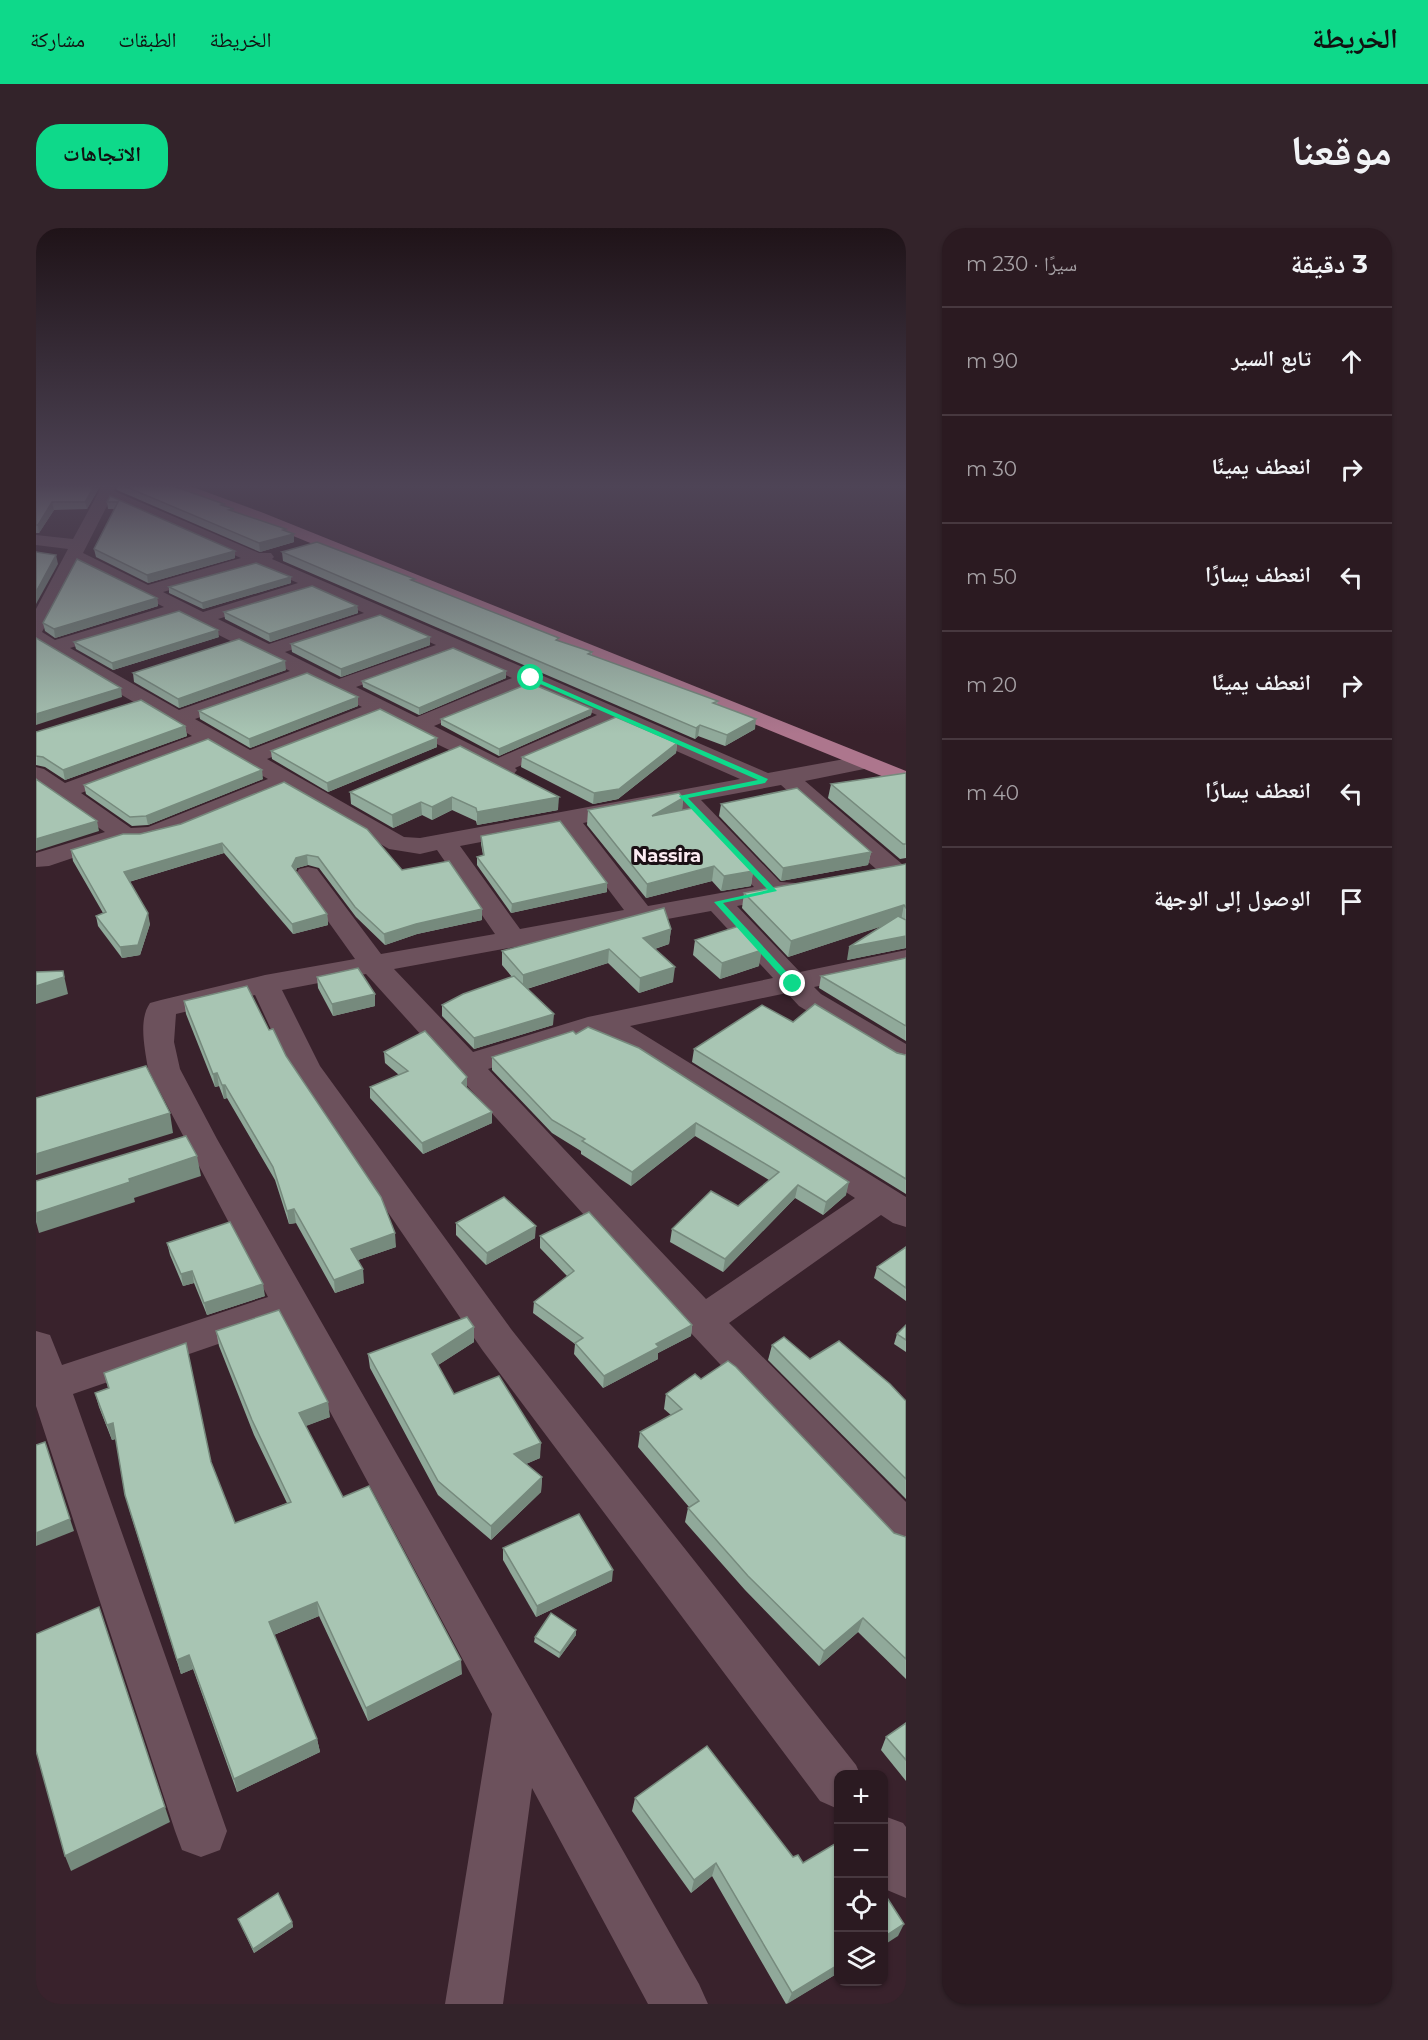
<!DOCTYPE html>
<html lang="ar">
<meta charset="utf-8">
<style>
body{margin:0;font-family:Montserrat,"Noto Naskh Arabic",sans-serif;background:#33232a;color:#f1f3f6;direction:rtl}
.controls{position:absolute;right:18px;bottom:18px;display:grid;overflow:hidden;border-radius:12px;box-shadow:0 2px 4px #0004}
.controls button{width:54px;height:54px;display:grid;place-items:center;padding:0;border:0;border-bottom:2px solid #47383f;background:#2b1a21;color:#f1f3f6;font:30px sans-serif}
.stop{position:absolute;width:18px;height:18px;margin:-14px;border:4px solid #0ed98a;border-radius:50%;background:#fff}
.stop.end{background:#0ed98a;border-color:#fff;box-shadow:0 2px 6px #0008}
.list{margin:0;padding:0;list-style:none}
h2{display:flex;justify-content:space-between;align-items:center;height:78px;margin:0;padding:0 24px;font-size:26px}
h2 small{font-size:20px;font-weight:400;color:#a6a1a5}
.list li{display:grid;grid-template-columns:39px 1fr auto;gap:18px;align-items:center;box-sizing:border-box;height:108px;padding:0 24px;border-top:2px solid #47383f}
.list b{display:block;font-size:22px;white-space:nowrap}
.list em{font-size:20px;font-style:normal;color:#a6a1a5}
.icon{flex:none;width:33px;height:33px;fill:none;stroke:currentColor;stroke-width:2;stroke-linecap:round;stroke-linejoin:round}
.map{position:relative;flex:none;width:870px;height:1776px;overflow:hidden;direction:ltr;border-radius:24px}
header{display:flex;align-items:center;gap:36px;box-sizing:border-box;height:84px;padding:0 30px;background:#0ed98a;color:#111}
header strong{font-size:28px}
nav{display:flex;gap:33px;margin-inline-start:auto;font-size:21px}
.intro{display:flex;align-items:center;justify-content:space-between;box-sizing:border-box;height:144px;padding:0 36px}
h1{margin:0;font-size:42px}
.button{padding:15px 27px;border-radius:24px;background:#0ed98a;color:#111;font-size:21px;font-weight:700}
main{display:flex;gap:36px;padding:0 36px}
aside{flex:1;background:#2b1a21;border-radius:24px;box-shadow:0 2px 4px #0004}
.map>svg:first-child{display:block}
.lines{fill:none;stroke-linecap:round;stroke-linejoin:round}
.minor{fill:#6c515c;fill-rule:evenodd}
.major{fill:#ad768d;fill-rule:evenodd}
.wall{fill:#90a99a}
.shaded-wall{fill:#768a7d}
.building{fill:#a8c5b3;stroke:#768a7d;stroke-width:1.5}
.route{fill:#0ed98a}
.labels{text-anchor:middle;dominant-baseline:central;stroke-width:6;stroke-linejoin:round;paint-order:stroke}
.far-quarter-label{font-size:18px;font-weight:bold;fill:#fcebf2;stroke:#1a0f14}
</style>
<header>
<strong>الخريطة</strong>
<nav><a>الخريطة</a><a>الطبقات</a><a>مشاركة</a></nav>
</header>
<div class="intro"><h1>موقعنا</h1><a class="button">الاتجاهات</a></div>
<main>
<aside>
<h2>3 دقيقة<small>سيرًا · 230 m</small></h2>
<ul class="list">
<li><svg class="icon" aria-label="ahead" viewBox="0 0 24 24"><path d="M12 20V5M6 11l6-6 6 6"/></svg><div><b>تابع السير</b></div><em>90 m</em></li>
<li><svg class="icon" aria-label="right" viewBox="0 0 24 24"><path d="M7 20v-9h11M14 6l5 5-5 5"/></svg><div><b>انعطف يمينًا</b></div><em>30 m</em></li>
<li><svg class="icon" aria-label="left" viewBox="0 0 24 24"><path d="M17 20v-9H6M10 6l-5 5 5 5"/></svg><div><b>انعطف يسارًا</b></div><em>50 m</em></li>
<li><svg class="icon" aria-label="right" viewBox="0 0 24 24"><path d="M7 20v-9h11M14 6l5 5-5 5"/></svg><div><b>انعطف يمينًا</b></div><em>20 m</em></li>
<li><svg class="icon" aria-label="left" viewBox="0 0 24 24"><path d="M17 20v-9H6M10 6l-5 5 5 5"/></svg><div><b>انعطف يسارًا</b></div><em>40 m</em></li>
<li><svg class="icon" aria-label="arrive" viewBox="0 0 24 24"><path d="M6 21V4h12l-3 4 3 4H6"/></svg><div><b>الوصول إلى الوجهة</b></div></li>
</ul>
</aside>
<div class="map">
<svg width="870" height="1776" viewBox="0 0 870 1776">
<rect width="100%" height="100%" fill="#39222c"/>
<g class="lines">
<g class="minor">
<path d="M66,258H80L78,263L223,325H235L238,329L236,331L732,545L825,528L833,530L837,535L833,540L769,553L866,636L870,642L866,648L857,650L848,648L745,557L665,572L744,654L760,655L764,661L760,667L701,678L764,744L870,722V740L778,759L785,766L870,816V839L859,836L763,778L751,765L594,798L870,969V999L857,995L845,987L693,1095L870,1274V1324L854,1318L653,1103L330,746L246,762L284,838L475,1101L820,1537L824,1546H802V1581L784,1573L447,1123L253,840L219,767L140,786L138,814L144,841L181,911L663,1756L672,1776H612L496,1560L467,1776H409L456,1486L246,1094L37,1166L191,1603L184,1622L165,1629L146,1622L139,1603L0,1178V1103L14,1107L26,1137L232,1069L112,841C109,821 102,792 114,775L125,772L229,747L319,731L259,647L263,641L272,639L281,641L345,726L459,706L401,622L384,626L353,621L249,561C210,577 126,620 87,613L13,638L0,639V625L69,604L0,557V539L8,541L29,555L156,508L0,417V381L32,321L0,317V307L37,311ZM74,272L205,330L112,357L47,325ZM42,336L128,379L19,412L6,404ZM220,337L262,355L167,384L127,364ZM277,362L328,385L233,416L182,391ZM143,387L254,443L143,482L34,420ZM344,392L400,417L303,451L249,424ZM417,424L476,450L381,489L320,459ZM271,451L326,479L214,522L159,491ZM494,458L561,487L462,530L398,498ZM343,488L469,549L477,547L481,542L479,540L579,496L704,551L384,610L368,609L231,531ZM173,517L232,551L112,599L95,600L45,565ZM642,577L718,659L612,678L547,595ZM525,599L588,682L484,701L424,618ZM675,683L737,750L552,789L437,824L358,741ZM563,805L819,970L670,1071L452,841Z"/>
<polygon points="848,1588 867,1595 870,1599 870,1670 851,1662 848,1657"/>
</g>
<polygon class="major" points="133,258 154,258 225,284 870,543 870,558 213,290 135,261"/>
</g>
<g class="wall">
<polygon points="0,258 64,258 51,281 18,282 3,305 0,305"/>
<polygon points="80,258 137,258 188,276 188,278 198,284 250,301 250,303 258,306 258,314 224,324 81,262"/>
<polygon points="74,268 199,330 112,355 60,329 58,321 79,281 72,281 71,274"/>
<polygon points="246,324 379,354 523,413 556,424 556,427 682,473 681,476 719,501 689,518 662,508 659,511 247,333"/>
<polygon points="255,349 255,355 167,381 133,365 133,359"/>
<polygon points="121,370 122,378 19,410 9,403 7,395"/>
<polygon points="321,378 322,385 234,414 189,391 188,384"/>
<polygon points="183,409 77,442 40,421 38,414"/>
<polygon points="394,409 394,417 305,449 256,424 255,416"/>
<polygon points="250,442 143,480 98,454 97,445"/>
<polygon points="470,443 470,450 383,487 327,459 326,453"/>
<polygon points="322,478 214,520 164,491 163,483"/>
<polygon points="556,481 555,487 463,528 405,497 405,491"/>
<polygon points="149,498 151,508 29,552 9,539 0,537 0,504"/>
<polygon points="401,510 401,519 292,564 236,531 235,523"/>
<polygon points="641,515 640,525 582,571 557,576 485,539 486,529"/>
<polygon points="424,518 522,582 441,597 440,593 416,582 396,592 386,587 357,600 315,576 314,564"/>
<polygon points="870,545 870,630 864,631 792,570 795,556"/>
<polygon points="227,551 112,597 96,598 50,566 48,557"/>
<polygon points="647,570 646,582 717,643 715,658 685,663 676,653 610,670 551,597 552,582"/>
<polygon points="685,576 835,624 832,637 745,653 683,588"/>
<polygon points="145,596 366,642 446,681 446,692 381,706 349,717 320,689 283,640 272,637 261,640 260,643 291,686 292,697 257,706 188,625 93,654 114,696 104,727 86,730 62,698 60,688 67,685 37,633 35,622"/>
<polygon points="445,608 571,655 571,664 475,685 441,637 441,629 447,627 445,616"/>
<polygon points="870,636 870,720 811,732 846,698 752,729 706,680 708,665"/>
<polygon points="635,701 633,716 619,721 637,754 603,765 572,735 491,761 517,797 438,821 406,788 406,777 476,749 466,737 466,723"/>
<polygon points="659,712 723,738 684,751 657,727"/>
<polygon points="870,730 870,813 783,760 785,748"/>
<polygon points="281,749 339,766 339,778 297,788 282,760"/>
<polygon points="148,773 233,802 250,828 360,1019 322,1032 328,1055 299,1065 260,995 253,996 239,952 191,870 188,871 183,858 179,859 150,786"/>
<polygon points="757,794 870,827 870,966 656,834 658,821"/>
<polygon points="540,806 810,967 787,987 759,970 687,1044 634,1014 636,1001 702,978 733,952 659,908 595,958 545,926 545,923 516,905 456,842 456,829"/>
<polygon points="348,824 431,849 431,860 456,895 387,926 334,870 334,859 363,847 349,835"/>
<polygon points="420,995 499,1010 450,1037 420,1007"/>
<polygon points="504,1008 656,1097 655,1108 622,1125 622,1131 567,1160 538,1126 539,1116 497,1085 498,1074 531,1048 504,1020"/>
<polygon points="131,1015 229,1068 171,1087 158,1055 147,1058 134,1027"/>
<polygon points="870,1019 870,1073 838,1050 841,1039"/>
<polygon points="870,1097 870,1124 858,1116 861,1106"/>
<polygon points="438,1099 438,1114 402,1137 418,1166 504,1230 490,1236 506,1249 505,1264 455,1312 402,1267 334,1140 332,1126"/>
<polygon points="180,1103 294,1189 269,1198 307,1269 426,1446 332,1493 283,1388 238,1407 281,1511 284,1524 201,1564 157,1441 145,1446 93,1281 80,1211 76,1212 63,1179 59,1165 72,1160 68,1145 175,1234 199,1295 251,1275 218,1207 183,1118"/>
<polygon points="736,1117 774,1131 870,1173 870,1271 732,1132"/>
<polygon points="630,1166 858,1305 870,1309 870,1451 822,1404 783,1438 709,1362 649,1294 652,1280 653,1279 602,1219 604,1204 635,1187 628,1181"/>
<polygon points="467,1320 576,1353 500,1389 467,1332"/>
<polygon points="540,1407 523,1430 498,1414 499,1409"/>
<polygon points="870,1495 870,1553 845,1522 850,1509"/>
<polygon points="599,1570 757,1629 767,1635 802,1614 802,1745 750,1776 676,1648 655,1665 596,1583"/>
<polygon points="202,1691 256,1694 257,1699 218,1725"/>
</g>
<g class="shaded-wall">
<polygon points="58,258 64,258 51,281 49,274"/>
<polygon points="16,274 18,282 3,305 2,297"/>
<polygon points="250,301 250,308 258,306 258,314 224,324 223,315"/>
<polygon points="199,323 199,330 112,355 111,347"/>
<polygon points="20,327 22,336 0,376 0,364"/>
<polygon points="255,349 255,355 167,381 166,375"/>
<polygon points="121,370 122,378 19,410 18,401"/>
<polygon points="321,378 322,385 234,414 233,406"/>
<polygon points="182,402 183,409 77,442 76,435"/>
<polygon points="394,409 394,417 305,449 305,441"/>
<polygon points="249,433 250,442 143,480 142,471"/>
<polygon points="470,443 470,450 383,487 383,480"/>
<polygon points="85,460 86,469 0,497 0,486"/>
<polygon points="322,469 322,478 214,520 213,511"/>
<polygon points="556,481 555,487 463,528 463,521"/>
<polygon points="720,491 719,501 689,518 691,507"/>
<polygon points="664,497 662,508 659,511 660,500"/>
<polygon points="149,498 151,508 29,552 27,542"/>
<polygon points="401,510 401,519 292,564 291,555"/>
<polygon points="641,515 640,525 582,571 557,576 558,565"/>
<polygon points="226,542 227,551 112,597 110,588"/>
<polygon points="416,569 416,582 396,592 396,579"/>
<polygon points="523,569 522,582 441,597 441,584"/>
<polygon points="647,570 646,584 616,588"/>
<polygon points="385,574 386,587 357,600 356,587"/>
<polygon points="61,593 63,603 0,623 0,611"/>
<polygon points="186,615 188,625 89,655 88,644"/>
<polygon points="835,624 832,637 745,653 747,640"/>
<polygon points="271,627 272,637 261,640 257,648 256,638 260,630"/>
<polygon points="678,638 676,653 610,670 611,656"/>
<polygon points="717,643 715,658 685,663 688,648"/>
<polygon points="571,655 571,664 475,685 476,676"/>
<polygon points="868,677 865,692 752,729 755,713"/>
<polygon points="446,681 446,692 381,706 349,717 348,706 380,696"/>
<polygon points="112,685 114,696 104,727 86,730 84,719"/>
<polygon points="291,686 292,697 257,706 256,696"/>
<polygon points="635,701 633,716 606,725 607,710"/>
<polygon points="870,708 870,720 811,732 813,719"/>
<polygon points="573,721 572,735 487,762 487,747"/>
<polygon points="726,722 723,738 684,751 686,735"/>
<polygon points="639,739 637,754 603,765 604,750"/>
<polygon points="27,743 32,766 0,776 0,758"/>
<polygon points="339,766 339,778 297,788 296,776"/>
<polygon points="518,786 517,797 438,821 438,810"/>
<polygon points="181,845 183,858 179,859 177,846"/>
<polygon points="431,849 431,860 426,855"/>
<polygon points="186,857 189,857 191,870 188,871"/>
<polygon points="456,884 456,895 387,926 386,915"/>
<polygon points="134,885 137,905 0,947 0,926"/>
<polygon points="660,895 659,908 595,958 596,944"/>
<polygon points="161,928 165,948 98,970 99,974 3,1005 0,994 0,985 93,951"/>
<polygon points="813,954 810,967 787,987 790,974"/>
<polygon points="762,957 759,970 687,1044 689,1031"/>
<polygon points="258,981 260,995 253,996 251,983"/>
<polygon points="500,998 499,1010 450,1037 451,1025"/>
<polygon points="359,1005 360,1019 316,1034 315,1021"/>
<polygon points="327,1041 328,1055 299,1065 298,1052"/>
<polygon points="156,1043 158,1055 147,1058 145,1046"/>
<polygon points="227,1056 229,1068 171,1087 168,1075"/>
<polygon points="656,1097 655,1108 622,1125 622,1131 567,1160 568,1148 620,1116"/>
<polygon points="438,1099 438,1114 396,1141 396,1126"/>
<polygon points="292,1174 294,1189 265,1200 263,1185"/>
<polygon points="77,1195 81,1210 76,1212 71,1197"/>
<polygon points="9,1214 38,1303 0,1318 0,1305"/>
<polygon points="505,1215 504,1230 478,1241 478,1226"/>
<polygon points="506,1249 505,1264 455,1312 455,1298"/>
<polygon points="577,1342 576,1353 500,1389 501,1378"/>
<polygon points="281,1374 283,1388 235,1408 233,1394"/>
<polygon points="63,1379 134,1594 35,1643 29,1628"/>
<polygon points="827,1390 822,1404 783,1438 788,1423"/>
<polygon points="540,1402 540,1407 523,1430 524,1425"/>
<polygon points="153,1427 157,1441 145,1446 141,1432"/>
<polygon points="425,1432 426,1446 332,1493 330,1480"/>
<polygon points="281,1511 284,1524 201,1564 198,1551"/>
<polygon points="680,1635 676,1648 655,1665 658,1652"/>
<polygon points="256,1694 257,1699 218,1725 217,1721"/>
<polygon points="868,1696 862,1708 848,1717 848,1709"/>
<polygon points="802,1737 802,1745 751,1776 756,1765"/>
</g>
<g class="building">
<polygon points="0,258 58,258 49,274 16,274 2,297 0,297"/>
<polygon points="88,258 137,258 188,276 185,277 198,281 193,282 250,301 247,302 258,306 223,315"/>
<polygon points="74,268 199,323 111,347 58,321 82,274 71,274"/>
<polygon points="281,314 379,351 375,352 523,410 520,412 556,424 552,426 682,473 677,475 720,491 691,507 664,497 660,500 246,324"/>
<polygon points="0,324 20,327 0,364"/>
<polygon points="41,331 121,370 18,401 7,395"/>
<polygon points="220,335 255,349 166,375 133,359"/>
<polygon points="276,358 321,378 233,406 188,384"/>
<polygon points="143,383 182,402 76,435 38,414"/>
<polygon points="344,387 394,409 305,441 255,416"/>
<polygon points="0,410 85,460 0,486"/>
<polygon points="203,411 249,433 142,471 97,445"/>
<polygon points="417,420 470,443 383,480 326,453"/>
<polygon points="271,445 322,469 213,511 163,483"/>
<polygon points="494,455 556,481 463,521 405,491"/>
<polygon points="105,472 149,498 27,542 7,529 0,528 0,504"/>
<polygon points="344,481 401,510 291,555 235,523"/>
<polygon points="580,489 641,515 583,561 558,565 486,529"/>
<polygon points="172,511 226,542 110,588 94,589 48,557"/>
<polygon points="424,518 523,569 441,584 440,580 416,569 396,579 385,574 356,587 314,564"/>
<polygon points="870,545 870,616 867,616 795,556"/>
<polygon points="0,551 61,593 0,611"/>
<polygon points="248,554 331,601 366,642 413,633 446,681 380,696 348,706 319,679 282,629 271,627 260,630 256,638 291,686 256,696 186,615 88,644 112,685 102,717 84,719 60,688 70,684 35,622 87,606 104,606 145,596"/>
<polygon points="761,560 835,624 747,640 685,576"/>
<polygon points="643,565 647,570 616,588 657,580 717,643 688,648 678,638 611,656 552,582"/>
<polygon points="524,593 571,655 476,676 441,629 448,627 445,608"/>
<polygon points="870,636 870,680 868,677 755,713 708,665"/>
<polygon points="628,680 635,701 607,710 639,739 604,750 573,721 487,747 466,723"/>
<polygon points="862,688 870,692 870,708 813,719"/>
<polygon points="703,698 726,722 686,735 659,712"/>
<polygon points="870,730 870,798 785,748"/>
<polygon points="322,740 339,766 296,776 281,749"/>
<polygon points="27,743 28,749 0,758 0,744"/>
<polygon points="478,748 518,786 438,810 406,777 427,766"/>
<polygon points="211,758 233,802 237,801 250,828 345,969 359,1005 315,1021 327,1041 298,1052 258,981 251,983 237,939 189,857 186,857 181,845 177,846 148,773"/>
<polygon points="779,776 861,825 870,827 870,951 658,821 726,777 757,794"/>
<polygon points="552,799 603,820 813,954 790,974 762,957 689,1031 636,1001 675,963 702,978 743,944 660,895 596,944 546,913 549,911 516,892 456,829 537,803 540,806"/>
<polygon points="389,803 431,849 426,855 456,884 386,915 334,859 372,843 348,824"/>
<polygon points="110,838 134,885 0,926 0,870"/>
<polygon points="150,908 161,928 93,951 94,954 0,985 0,953"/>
<polygon points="468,969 500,998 451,1025 420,995"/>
<polygon points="553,984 656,1097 620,1116 623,1119 568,1148 539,1115 547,1110 498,1074 538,1043 504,1008"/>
<polygon points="194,994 227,1056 168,1075 156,1043 145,1046 131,1015"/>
<polygon points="870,1019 870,1060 841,1039"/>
<polygon points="243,1082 292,1174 263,1185 307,1269 333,1258 425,1432 330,1480 281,1374 233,1394 281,1511 198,1551 153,1427 141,1432 89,1267 77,1195 71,1197 59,1165 73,1160 68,1145 150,1115 175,1234 199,1295 255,1274 216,1192 180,1103"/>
<polygon points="431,1089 438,1099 396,1126 418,1166 463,1148 505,1215 478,1226 506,1249 455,1298 402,1253 332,1126"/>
<polygon points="870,1097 870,1112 861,1106"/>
<polygon points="748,1109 774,1131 803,1113 854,1156 870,1173 870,1251 736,1117"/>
<polygon points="692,1133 700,1139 858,1305 870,1309 870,1431 827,1390 788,1423 712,1348 652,1280 663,1273 604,1204 646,1181 630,1166 659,1146 665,1151"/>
<polygon points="9,1214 34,1291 0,1305 0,1217"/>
<polygon points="543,1286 577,1342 501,1378 467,1320"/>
<polygon points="63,1379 129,1579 29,1628 0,1523 0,1406"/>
<polygon points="515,1385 540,1402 524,1425 499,1409"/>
<polygon points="870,1495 870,1532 850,1509"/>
<polygon points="671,1518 757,1629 762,1627 767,1635 802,1614 802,1737 756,1765 680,1635 658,1652 599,1570"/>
<polygon points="242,1665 256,1694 217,1721 202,1691"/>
<polygon points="848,1665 868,1696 848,1709"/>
</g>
<linearGradient id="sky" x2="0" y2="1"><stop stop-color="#1f1318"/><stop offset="0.51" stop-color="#4e4456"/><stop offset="1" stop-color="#4e4456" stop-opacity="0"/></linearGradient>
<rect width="870" height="506" fill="url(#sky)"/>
<polygon class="route" points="495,448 732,551 729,555 652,570 741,663 687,675 760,754 760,758 754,758 678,674 732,662 643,568 722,552 493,451"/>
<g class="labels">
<g class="far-quarter-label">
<text x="631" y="628">Nassira</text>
</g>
</g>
</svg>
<div class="controls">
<button>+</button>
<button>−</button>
<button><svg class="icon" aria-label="locate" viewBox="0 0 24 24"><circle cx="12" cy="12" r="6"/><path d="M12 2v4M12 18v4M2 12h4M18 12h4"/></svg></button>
<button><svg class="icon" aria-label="layers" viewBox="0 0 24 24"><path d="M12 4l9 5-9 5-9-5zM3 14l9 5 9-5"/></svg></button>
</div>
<div class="stop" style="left:495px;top:450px"></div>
<div class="stop end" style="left:757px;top:756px"></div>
</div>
</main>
